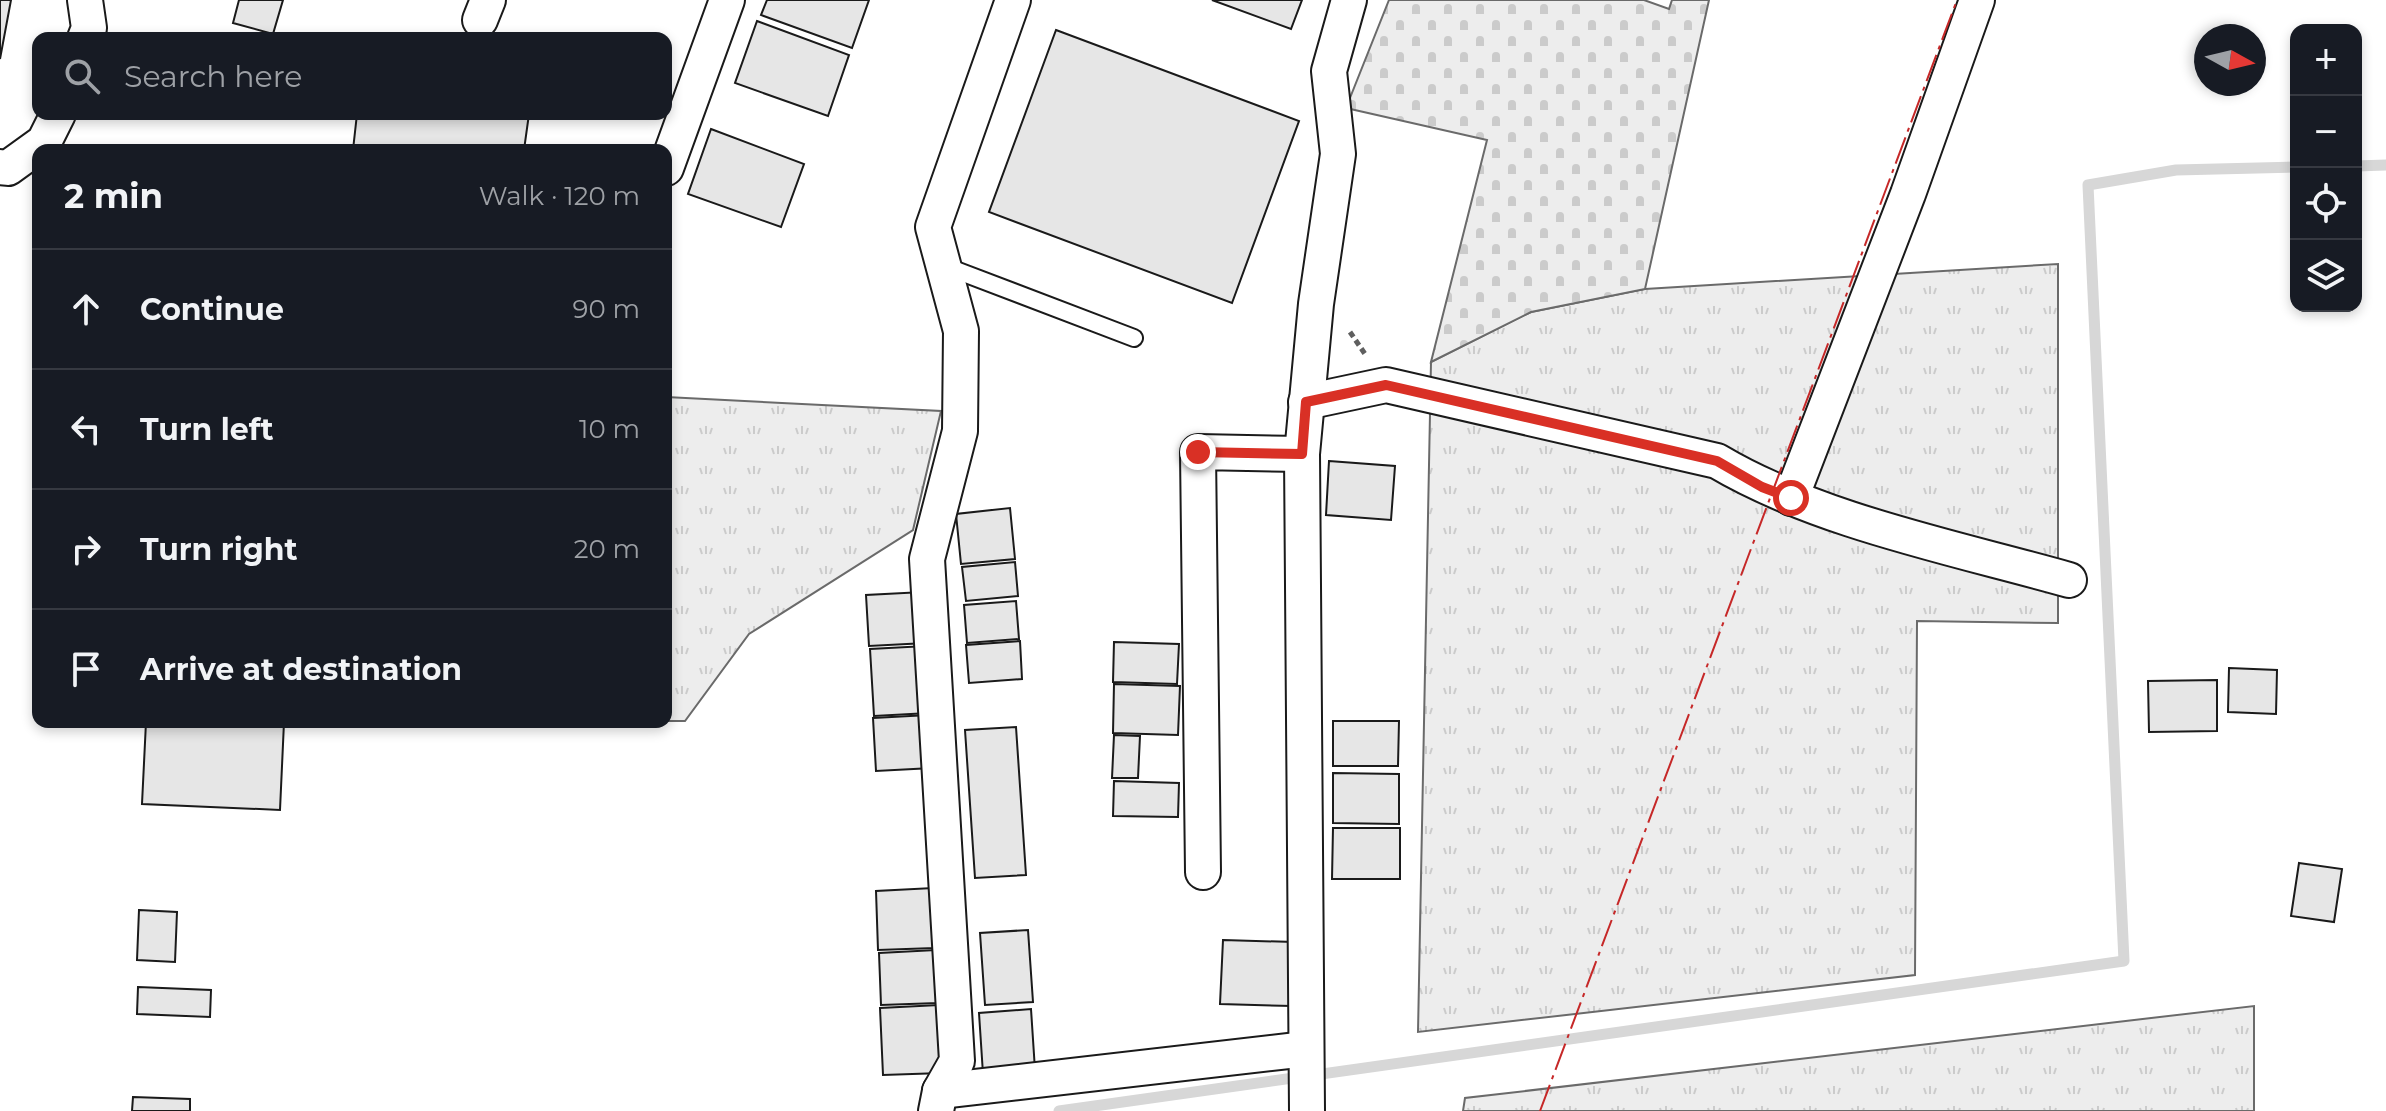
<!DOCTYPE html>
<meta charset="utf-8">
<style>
body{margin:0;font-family:Montserrat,sans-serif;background:#242831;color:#f1f3f6}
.controls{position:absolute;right:24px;top:24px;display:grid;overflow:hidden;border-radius:16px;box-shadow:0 4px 12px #0003}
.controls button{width:72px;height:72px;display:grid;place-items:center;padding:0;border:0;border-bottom:2px solid #363941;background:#171b24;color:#f1f3f6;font:40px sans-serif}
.compass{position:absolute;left:2194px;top:24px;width:72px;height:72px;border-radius:50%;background:#171b24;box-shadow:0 4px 12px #0003;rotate:98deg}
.stop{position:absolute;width:24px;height:24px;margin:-18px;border:6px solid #d93025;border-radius:50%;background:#fff}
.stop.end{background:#d93025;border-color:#fff;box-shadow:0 2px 8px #0008}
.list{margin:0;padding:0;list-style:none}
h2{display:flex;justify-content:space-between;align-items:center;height:104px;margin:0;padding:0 32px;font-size:34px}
h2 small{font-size:26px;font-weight:400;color:#9ea1a6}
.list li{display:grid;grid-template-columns:52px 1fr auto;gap:24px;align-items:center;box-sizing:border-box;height:120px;padding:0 32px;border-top:2px solid #363941}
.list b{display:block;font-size:30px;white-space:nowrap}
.list em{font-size:26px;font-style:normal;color:#9ea1a6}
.icon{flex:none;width:44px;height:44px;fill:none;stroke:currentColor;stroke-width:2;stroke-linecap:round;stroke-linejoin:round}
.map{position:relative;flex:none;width:2386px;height:1111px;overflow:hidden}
.search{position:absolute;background:#171b24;box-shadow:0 4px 12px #0003;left:32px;top:32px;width:640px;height:88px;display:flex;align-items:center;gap:20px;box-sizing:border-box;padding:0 28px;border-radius:16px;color:#9ea1a6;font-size:30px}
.panel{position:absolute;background:#171b24;box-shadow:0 4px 12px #0003;left:32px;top:144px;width:640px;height:584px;border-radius:16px}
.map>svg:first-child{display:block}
.grass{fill:url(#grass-tufts);stroke:#6a6a6a;stroke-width:2}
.cemetery{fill:url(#cemetery-stones);stroke:#6a6a6a;stroke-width:2}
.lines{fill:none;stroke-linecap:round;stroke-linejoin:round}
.stream{stroke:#d7d7d7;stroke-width:11}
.building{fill:#e6e6e6;stroke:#1a1a1a;stroke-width:2}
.lane-casing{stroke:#1a1a1a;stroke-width:20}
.street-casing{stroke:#1a1a1a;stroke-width:38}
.path{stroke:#5f5f5f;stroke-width:5;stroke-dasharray:6 4;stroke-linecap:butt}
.lane{stroke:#fff;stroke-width:16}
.street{stroke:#fff;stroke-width:34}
.power{stroke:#c62828;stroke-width:2;stroke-dasharray:28 6 4 6;stroke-linecap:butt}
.route{stroke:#d93025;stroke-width:10}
</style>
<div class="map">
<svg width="2386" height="1111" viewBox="0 0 2386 1111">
<defs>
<pattern id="grass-tufts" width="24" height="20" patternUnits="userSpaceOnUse" patternTransform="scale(2)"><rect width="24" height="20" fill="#ededed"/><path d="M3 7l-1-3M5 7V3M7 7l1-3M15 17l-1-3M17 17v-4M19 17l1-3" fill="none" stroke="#cbcbcb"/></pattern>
<pattern id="cemetery-stones" width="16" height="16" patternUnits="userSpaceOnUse" patternTransform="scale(2)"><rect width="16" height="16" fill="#ededed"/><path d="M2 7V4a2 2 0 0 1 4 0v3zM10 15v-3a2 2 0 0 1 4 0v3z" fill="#cbcbcb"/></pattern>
</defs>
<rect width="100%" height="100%" fill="#fff"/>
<g class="grass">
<polygon points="2058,264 2058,623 1917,621 1915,975 1418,1032 1431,362 1531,312 1645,289"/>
<polygon points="666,397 941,411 913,530 749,634 685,721 666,721"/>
<polygon points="2254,1006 2254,1111 1463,1111 1465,1098"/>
</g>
<polygon class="cemetery" points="1389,0 1644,0 1669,9 1672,0 1709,0 1645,289 1531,312 1431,362 1487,140 1346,108"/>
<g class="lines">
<g class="stream">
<polyline points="2356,166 2386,165"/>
<polyline points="1059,1111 2124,961 2088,185 2176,170 2296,167"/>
</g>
</g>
<g class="building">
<polygon points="0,0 11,0 0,59"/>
<polygon points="239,0 283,0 273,34 233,23"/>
<polygon points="767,0 869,0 852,48 761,15"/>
<polygon points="1212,0 1302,0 1291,29"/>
<polygon points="757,21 849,55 828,116 735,83"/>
<polygon points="1056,30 1299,121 1232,303 989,212"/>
<polygon points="357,114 529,114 524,150 353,150"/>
<polygon points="711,129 804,164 781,227 688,194"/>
<polygon points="1329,461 1395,466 1391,520 1326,515"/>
<polygon points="1010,508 1015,559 961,564 956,514"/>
<polygon points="1015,562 1018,596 966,601 962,567"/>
<polygon points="923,592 926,643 869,646 866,595"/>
<polygon points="1016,601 1019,639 967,643 964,605"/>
<polygon points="1020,641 1022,679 969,683 966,645"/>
<polygon points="1114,642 1179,644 1177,684 1113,682"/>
<polygon points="926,646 929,713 874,716 870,649"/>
<polygon points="2229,668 2277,670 2276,714 2228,712"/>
<polygon points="2217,680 2217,731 2149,732 2148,681"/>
<polygon points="1114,684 1180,686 1178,735 1113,733"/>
<polygon points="929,715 932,768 876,771 873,718"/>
<polygon points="1333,721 1399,721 1398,766 1333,766"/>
<polygon points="146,722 284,722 280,810 142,804"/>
<polygon points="1016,727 1026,875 975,878 965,730"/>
<polygon points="1114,735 1140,736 1138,778 1112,778"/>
<polygon points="1333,773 1399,774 1399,824 1333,823"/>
<polygon points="1114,781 1179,783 1178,817 1113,816"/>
<polygon points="1333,828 1400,828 1400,879 1332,879"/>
<polygon points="2299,863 2342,869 2334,922 2291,916"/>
<polygon points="933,888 935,948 878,950 876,891"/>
<polygon points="139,910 177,912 175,962 137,960"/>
<polygon points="1028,930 1033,1002 985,1005 980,933"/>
<polygon points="1223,940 1294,942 1292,1006 1220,1004"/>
<polygon points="936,950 938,1003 881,1005 879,953"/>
<polygon points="138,987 211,990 210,1017 137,1014"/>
<polygon points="939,1005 942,1073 883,1075 880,1008"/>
<polygon points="1031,1009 1035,1070 983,1074 979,1013"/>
<polygon points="133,1097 190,1099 190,1111 132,1111"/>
</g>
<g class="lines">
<g class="lane-casing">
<polyline id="lane" points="945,266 1134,338"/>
</g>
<g class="street-casing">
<g id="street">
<polyline points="85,0 89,28 85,38"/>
<polyline points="480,20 488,0"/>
<polyline points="0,167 8,168 44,142 58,114"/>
<polyline points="666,168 727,0"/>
<path d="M1306,402L1386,385L1717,461C1818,521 1956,548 2069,580"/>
<polyline points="1791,498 1908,194 1977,0"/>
<polyline points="1203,872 1198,452 1302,454"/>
<polyline points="940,1091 1306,1049"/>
<polyline points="936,1111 940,1091 957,1061 927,559 960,431 961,331 933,227 1013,0"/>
<polyline points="1307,1111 1302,454 1316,304 1338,154 1329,71 1349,0"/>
</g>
</g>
<polyline class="path" points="1350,332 1365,354"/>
<use href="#lane" class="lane"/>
<use href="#street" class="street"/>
<polyline class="power" points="1540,1111 1957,0"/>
</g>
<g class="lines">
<polyline class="route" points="1198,452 1302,454 1306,402 1386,385 1717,461 1762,487 1791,498"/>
</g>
</svg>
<div class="controls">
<button>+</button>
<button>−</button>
<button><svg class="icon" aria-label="locate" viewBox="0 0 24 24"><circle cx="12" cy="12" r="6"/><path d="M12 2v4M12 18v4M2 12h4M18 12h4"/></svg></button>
<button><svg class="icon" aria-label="layers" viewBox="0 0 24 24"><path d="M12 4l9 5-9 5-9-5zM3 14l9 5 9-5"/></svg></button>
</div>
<svg class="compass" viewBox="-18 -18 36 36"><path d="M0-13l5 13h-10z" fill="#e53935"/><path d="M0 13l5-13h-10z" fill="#9ea1a6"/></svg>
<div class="stop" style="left:1791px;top:498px"></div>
<div class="stop end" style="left:1198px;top:452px"></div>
<div class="search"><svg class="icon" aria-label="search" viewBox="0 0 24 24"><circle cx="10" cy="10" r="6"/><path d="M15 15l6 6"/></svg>Search here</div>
<section class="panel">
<h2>2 min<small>Walk · 120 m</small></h2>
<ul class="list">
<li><svg class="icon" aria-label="ahead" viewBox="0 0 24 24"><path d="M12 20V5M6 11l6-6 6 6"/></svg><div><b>Continue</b></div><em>90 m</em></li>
<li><svg class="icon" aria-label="left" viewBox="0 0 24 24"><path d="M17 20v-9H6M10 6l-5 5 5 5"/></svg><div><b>Turn left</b></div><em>10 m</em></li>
<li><svg class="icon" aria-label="right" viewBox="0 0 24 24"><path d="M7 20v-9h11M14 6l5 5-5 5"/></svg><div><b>Turn right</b></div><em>20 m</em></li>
<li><svg class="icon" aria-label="arrive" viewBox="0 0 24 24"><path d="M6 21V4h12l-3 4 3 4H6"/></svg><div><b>Arrive at destination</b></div></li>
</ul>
</section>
</div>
